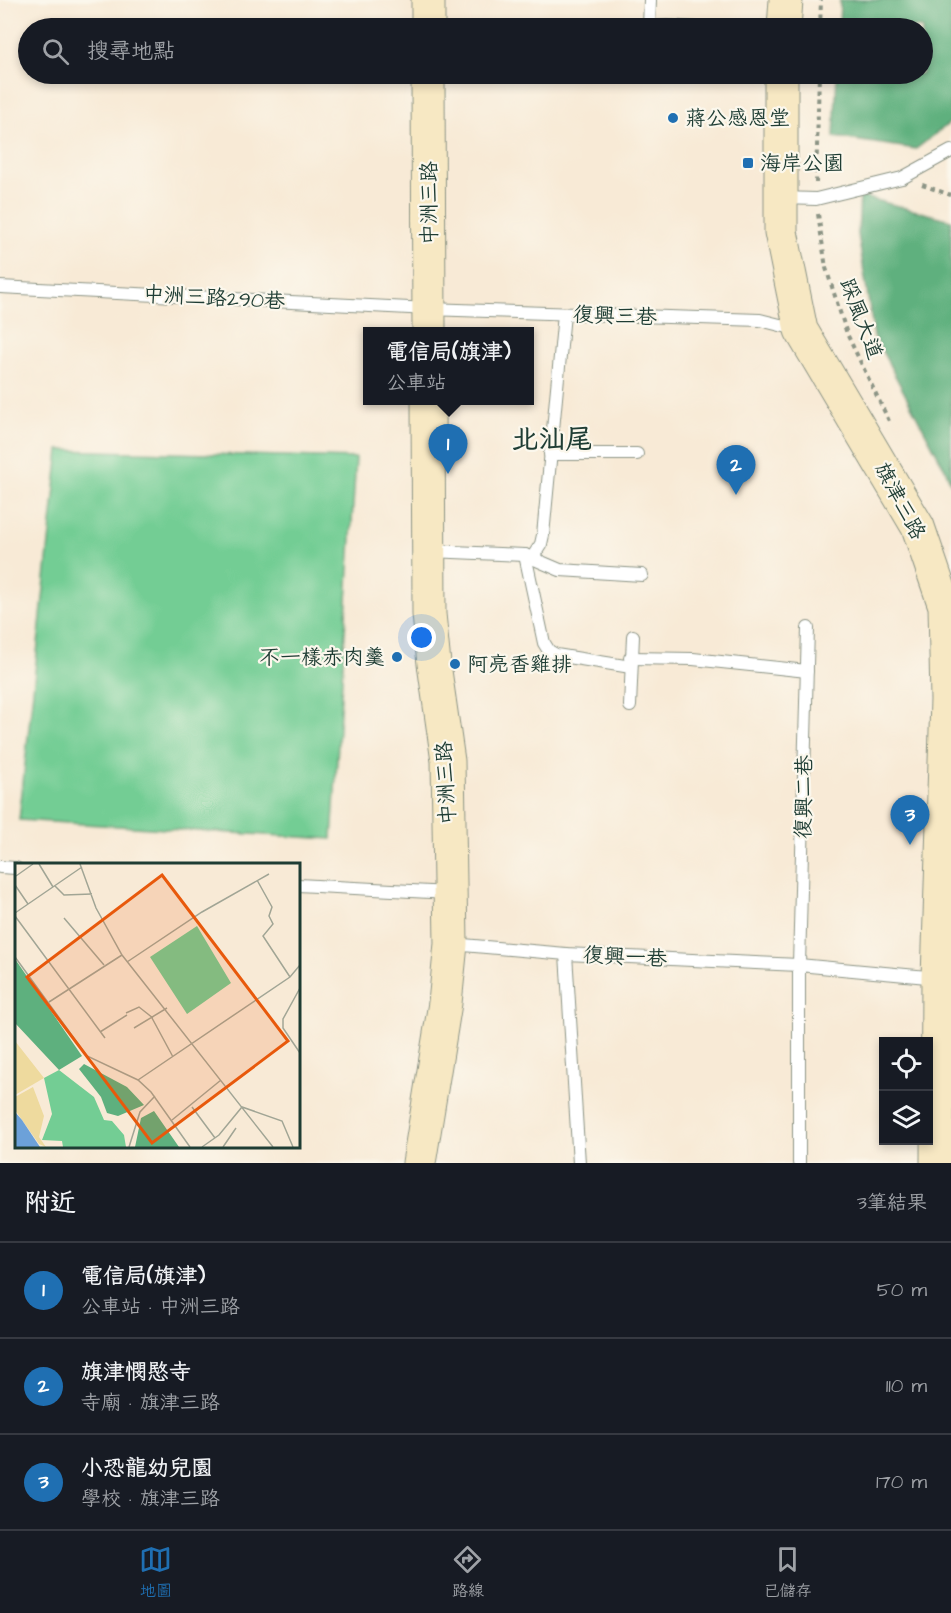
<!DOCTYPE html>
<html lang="zh-TW">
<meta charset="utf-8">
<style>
body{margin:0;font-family:"Architects Daughter","LXGW WenKai TC",sans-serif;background:#20242c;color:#f1f3f6}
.controls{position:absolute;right:18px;bottom:18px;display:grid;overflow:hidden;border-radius:0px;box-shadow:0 3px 9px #0003}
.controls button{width:54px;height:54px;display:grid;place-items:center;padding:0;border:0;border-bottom:2px solid #363941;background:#171b24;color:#f1f3f6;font:30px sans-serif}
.you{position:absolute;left:422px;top:638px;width:21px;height:21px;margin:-15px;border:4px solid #fff;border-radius:50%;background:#1a73e8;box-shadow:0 0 0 9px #1a73e833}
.badge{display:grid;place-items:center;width:39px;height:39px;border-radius:50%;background:#1f6fb2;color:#fff;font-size:20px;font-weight:700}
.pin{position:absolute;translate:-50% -50px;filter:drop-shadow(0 2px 3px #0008)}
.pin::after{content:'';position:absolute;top:32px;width:21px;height:18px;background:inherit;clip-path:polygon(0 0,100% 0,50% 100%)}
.popup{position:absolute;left:363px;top:327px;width:171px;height:78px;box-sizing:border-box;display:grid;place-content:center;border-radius:0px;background:#171b24;filter:drop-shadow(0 2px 4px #0005);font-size:20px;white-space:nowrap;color:#9ea1a6}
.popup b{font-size:22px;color:#f1f3f6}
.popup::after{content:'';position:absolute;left:50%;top:100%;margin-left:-12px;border:12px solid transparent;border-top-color:#171b24}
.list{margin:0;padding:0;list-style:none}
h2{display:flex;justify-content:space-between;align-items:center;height:78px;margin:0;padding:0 24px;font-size:26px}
h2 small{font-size:20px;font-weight:400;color:#9ea1a6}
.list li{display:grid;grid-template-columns:39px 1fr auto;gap:18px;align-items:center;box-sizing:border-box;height:96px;padding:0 24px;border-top:2px solid #363941}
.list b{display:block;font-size:22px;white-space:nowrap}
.list p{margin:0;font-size:20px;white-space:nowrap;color:#9ea1a6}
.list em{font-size:20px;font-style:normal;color:#9ea1a6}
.icon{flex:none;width:33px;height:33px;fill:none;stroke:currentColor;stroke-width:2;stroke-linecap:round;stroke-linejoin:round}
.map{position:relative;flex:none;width:951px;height:1163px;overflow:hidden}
.search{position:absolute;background:#171b24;box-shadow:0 3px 9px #0003;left:18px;right:18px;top:18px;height:66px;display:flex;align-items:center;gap:15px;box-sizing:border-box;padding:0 21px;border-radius:33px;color:#9ea1a6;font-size:22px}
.sheet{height:366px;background:#171b24}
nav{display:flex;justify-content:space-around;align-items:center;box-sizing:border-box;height:84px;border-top:2px solid #363941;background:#171b24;font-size:16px;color:#9ea1a6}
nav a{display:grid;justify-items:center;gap:3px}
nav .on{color:#1f6fb2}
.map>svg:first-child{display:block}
.green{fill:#73cd94;stroke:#498564;stroke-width:1.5}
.forest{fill:#5eb07e;stroke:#3e7659;stroke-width:1.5}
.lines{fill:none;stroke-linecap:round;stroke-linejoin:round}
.lane-casing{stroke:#8c9485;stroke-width:14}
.secondary-casing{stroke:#8c9485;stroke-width:35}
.path{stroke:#8c9485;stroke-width:4;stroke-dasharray:4.5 4.5;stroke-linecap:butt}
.lane{stroke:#fff;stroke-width:12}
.secondary{stroke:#f7e8c3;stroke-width:33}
.poi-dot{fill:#1f6fb2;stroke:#fbf7ec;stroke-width:2}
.labels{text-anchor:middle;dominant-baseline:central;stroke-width:4.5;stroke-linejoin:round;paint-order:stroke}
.poi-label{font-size:21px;fill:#1f3d34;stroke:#fbf7ec;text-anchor:start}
.street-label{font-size:21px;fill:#1f3d34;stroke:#fbf7ec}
.district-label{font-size:27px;font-weight:bold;fill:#1f3d34;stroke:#fbf7ec}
.inset-road{fill:none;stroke:#a1a595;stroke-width:1.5}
.view{fill:#e8590c;fill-opacity:0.15;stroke:#e8590c;stroke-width:3}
.inset-edge{fill:none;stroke:#1f3d34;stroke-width:3}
</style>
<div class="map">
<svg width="951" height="1163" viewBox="0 0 951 1163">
<rect width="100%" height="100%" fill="#fbf7ec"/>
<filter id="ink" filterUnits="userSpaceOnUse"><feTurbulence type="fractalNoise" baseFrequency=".0167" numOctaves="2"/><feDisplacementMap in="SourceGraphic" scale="12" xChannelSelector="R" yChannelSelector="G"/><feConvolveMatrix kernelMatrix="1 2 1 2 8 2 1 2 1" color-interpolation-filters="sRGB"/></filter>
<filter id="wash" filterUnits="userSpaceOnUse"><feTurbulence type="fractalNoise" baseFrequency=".008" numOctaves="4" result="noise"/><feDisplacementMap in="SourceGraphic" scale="24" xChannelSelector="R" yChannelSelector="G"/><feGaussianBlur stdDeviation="1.35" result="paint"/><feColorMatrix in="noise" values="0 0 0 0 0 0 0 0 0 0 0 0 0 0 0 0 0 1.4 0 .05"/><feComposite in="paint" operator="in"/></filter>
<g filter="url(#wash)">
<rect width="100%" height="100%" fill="#f8ead6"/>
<polygon class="green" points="59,450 356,458 332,839 19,820"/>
<g class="forest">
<polygon points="840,0 951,0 951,122 916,149 834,137 837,74 922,74 922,28 839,28"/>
<polygon points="860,196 951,220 951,484 946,471 874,336 858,234"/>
</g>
</g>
<g filter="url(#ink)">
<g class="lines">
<g class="lane-casing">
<g id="lane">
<polyline points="649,27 650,0"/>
<polyline points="638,28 667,26 697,28"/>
<polyline points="782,198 816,199 902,178 951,151"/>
<polyline points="0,287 429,309 760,320 800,330"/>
<polyline points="550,454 637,454"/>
<polyline points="430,551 525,555 560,570 642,575"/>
<polyline points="525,555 544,643 549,651 556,655 631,667"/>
<polyline points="532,558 541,544 543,535 564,314"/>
<polyline points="630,658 693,659 807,671"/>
<polyline points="630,706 633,636"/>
<polyline points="0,867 16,868"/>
<polyline points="298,885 449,893"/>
<polyline points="452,944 566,954 799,965 938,978"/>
<polyline points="566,954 579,1163"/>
<polyline points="799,1163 799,965 808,628"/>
</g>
</g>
<g class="secondary-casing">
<g id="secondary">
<polyline points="428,0 428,28"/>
<polyline points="784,28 786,0"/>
<polyline points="428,74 429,332"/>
<polyline points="781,74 781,232 801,330 918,527 945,606 947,700 938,978 937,1163"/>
<polyline points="419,1163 445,1003 451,944 448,761 434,664 429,614 428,400"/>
</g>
</g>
<g class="path">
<polyline points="820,28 821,0"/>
<polyline points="816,183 819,74"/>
<polyline points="922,185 951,195"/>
<polyline points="818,214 826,268 847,334 889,421"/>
</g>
<use href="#lane" class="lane"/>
<use href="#secondary" class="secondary"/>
</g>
</g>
<g class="poi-dot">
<circle cx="673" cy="118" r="6"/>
<rect x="742" y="157" width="12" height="12" rx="3"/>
<circle cx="397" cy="657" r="6"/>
<circle cx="455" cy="664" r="6"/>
</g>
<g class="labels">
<g class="poi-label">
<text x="685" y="118">蔣公感恩堂</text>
<text x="760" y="163">海岸公園</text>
<text x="385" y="657" text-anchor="end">不一樣赤肉羹</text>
<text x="467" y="664">阿亮香雞排</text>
</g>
<g class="street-label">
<text transform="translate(429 203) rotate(-90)">中洲三路</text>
<text transform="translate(214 298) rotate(3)">中洲三路290巷</text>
<text transform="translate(615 316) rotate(2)">復興三巷</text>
<text transform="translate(861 319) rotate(69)">踩風大道</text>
<text transform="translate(900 501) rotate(62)">旗津三路</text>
<text transform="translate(446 783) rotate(-93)">中洲三路</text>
<text transform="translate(804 797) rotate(-89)">復興二巷</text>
<text transform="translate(625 957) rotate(3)">復興一巷</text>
</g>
<g class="district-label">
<text x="552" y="440">北汕尾</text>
</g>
</g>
<g transform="translate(15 863)">
<rect width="285" height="285" fill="#f8ead6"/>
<path d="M182,63L216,120L172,151L135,94ZM44,207L79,234L89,257L97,258L109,272L111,284H48L47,278L27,277L37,251L29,215Z" fill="#73cd94"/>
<path d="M0,96L67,193L44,207L0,160ZM69,201L112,224L129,242L103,253L92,250L86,234L64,206ZM139,248L164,284H120L126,255Z" fill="#5eb07e"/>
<path d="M0,178L29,215L0,232ZM18,224L29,253L24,274L31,284L24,281L0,247V234Z" fill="#eeda9e"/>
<path d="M0,249L7,257L25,284H0Z" fill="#6ca1d9"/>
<path class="inset-road" d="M24,1L38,24M65,1L81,45L107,92L258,284M1,13L18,1M242,17L257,44L254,53L258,61L248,73L275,114M0,22L13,41M40,23L49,32L77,31M0,50L67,4M0,53L90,175M49,55L89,102M0,94L72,193L123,217L136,229L175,284M112,99L187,49L254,11M285,125L268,156V165L285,190M34,139L107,92M111,150L124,144L138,155M137,155L158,194M119,165L152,145M85,169L112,152M123,217L275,114L285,102M177,244L200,275M157,257L206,217M114,284L125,249L140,233M187,284L204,272L227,244L267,258L278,284M208,284L221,265"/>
<path class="view" d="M147,12L273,178L137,280L12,114Z"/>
<rect width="285" height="285" class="inset-edge"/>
</g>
</svg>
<div class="controls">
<button><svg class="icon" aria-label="locate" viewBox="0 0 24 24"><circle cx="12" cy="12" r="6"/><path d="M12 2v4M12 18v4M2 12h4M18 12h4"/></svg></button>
<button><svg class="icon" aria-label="layers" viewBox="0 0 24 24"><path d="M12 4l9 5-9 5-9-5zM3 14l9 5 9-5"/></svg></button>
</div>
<div class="you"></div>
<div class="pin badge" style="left:448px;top:474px">1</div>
<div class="popup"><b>電信局(旗津)</b>公車站</div>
<div class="pin badge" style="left:736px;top:495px">2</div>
<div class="pin badge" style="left:910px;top:845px">3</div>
<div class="search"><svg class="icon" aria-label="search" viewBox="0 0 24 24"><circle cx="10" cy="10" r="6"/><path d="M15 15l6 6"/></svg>搜尋地點</div>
</div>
<section class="sheet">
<h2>附近<small>3筆結果</small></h2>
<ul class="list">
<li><span class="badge">1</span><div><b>電信局(旗津)</b><p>公車站 · 中洲三路</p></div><em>50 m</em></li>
<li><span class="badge">2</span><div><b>旗津憫愍寺</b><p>寺廟 · 旗津三路</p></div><em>110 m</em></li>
<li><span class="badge">3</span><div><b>小恐龍幼兒園</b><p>學校 · 旗津三路</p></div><em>170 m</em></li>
</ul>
</section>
<nav>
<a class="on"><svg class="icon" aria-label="map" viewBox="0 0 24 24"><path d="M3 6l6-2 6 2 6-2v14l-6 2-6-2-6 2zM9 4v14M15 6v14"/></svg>地圖</a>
<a><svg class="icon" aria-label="directions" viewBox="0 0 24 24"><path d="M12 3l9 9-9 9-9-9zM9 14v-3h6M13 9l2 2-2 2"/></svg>路線</a>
<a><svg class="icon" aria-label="saved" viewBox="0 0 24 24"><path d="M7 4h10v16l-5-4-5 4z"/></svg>已儲存</a>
</nav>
